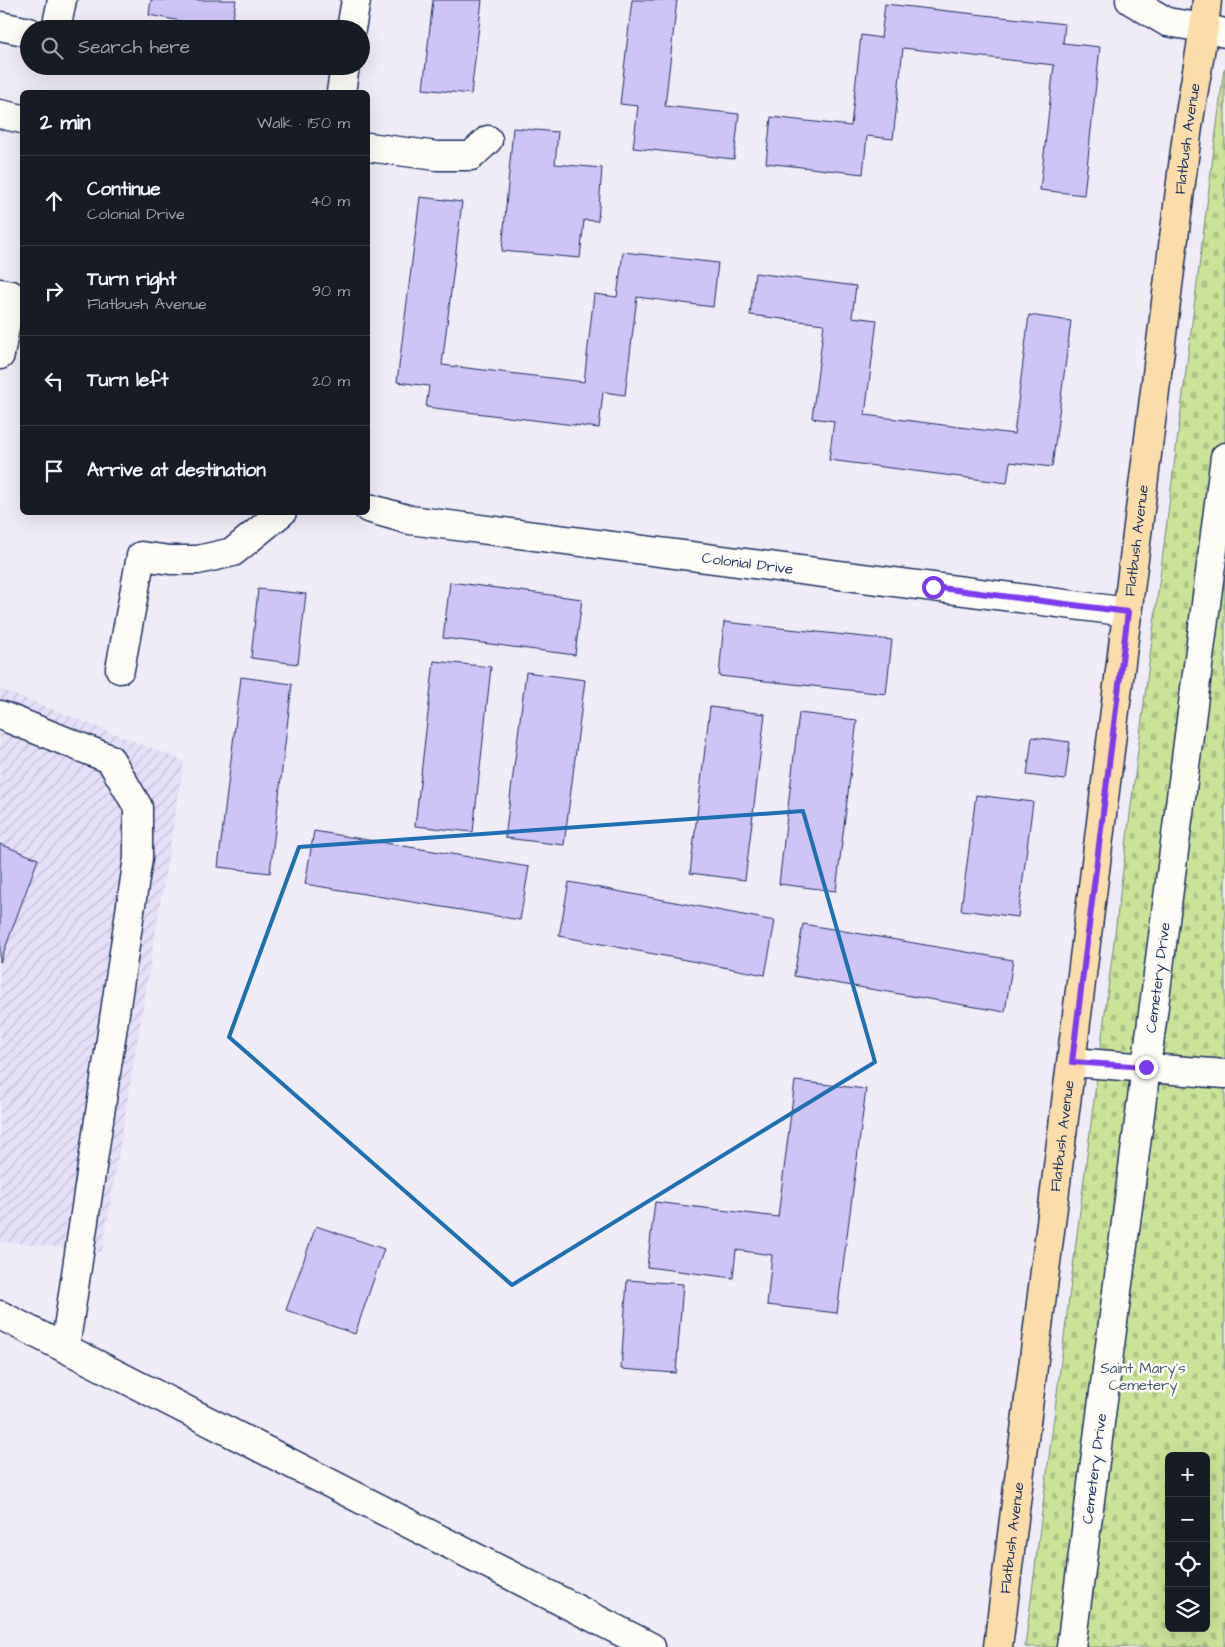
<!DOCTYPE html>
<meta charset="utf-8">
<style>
body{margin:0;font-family:"Architects Daughter",sans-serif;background:#242831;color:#f1f3f6}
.controls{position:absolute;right:15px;bottom:15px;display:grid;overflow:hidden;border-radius:8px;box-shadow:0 5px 20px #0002}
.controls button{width:45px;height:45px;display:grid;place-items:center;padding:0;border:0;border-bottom:1px solid #363941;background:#171b24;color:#f1f3f6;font:25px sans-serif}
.stop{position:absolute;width:15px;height:15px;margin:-11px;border:4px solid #7c3aed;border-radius:50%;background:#fff}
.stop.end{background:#7c3aed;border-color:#fff;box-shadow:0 1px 5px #0008}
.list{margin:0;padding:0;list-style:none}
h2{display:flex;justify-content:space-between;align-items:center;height:65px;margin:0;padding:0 20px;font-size:21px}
h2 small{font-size:16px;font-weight:400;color:#9ea1a6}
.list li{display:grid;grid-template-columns:32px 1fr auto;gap:15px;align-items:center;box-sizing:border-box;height:90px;padding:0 20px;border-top:1px solid #363941}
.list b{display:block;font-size:19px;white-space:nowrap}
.list p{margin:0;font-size:16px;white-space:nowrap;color:#9ea1a6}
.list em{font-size:16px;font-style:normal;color:#9ea1a6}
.icon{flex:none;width:28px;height:28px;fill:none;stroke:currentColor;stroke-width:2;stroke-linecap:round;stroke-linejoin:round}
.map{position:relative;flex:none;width:1225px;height:1647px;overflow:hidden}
.search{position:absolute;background:#171b24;box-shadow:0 5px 20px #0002;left:20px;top:20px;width:350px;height:55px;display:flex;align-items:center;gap:12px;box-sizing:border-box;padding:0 18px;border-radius:28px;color:#9ea1a6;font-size:19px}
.panel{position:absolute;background:#171b24;box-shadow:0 5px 20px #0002;left:20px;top:90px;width:350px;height:425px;border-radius:8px}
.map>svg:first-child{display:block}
.industrial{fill:url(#industrial-furrows)}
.cemetery{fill:url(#cemetery-stones);stroke:#73897c;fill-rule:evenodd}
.building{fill:#cec4f6;stroke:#1b2f5e}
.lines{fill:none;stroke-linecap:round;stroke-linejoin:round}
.minor-casing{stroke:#1b2f5e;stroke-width:31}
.major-casing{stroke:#1b2f5e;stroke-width:31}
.minor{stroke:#fdfcf7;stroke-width:28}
.major{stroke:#faddab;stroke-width:28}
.route{stroke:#7c3aed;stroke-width:6}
.marked{fill:none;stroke:#1f6fb2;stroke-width:4;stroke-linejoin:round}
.labels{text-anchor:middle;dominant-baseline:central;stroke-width:5;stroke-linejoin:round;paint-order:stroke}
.street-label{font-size:15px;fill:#1b2f5e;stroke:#fdfcf7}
.park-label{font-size:15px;fill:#475c6d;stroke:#fdfcf7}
</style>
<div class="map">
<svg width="1225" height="1647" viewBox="0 0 1225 1647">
<defs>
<pattern id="industrial-furrows" width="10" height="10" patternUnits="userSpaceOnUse" patternTransform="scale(1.25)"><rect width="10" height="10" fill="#e5dff7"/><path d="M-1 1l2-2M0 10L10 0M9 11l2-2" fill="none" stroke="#c4c0d6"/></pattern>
<pattern id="cemetery-stones" width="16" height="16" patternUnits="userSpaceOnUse" patternTransform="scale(1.25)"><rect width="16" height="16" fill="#cbe399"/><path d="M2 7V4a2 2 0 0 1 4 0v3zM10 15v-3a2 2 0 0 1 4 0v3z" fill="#aec386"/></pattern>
</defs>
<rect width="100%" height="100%" fill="#efebf7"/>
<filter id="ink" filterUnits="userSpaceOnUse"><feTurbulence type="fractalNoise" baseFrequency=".02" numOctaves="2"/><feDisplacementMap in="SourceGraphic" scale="10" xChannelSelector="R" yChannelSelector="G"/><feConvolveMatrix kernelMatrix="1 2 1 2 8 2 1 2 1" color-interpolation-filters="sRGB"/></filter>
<g filter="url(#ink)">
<polygon class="industrial" points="0,689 184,761 102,1252 0,1241"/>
<path class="cemetery" d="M1225,68V1647H1025L1224,69ZM1169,1456H1206V1628H1169Z"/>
<g class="building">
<polygon points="151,0 236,0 231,29 223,29 149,15"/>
<polygon points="433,0 482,0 471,94 423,89"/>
<polygon points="632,0 677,0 665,106 739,114 734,159 633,148 638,106 620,104"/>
<polygon points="885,4 1065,24 1063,43 1100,47 1084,195 1040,190 1054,65 903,48 893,139 867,136 863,174 766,163 771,117 851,126 861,35 881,38"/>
<polygon points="513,128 558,132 555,164 602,168 598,221 584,220 580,258 502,251"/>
<polygon points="420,197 462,202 442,365 584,382 594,294 617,297 623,252 718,263 713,307 637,297 625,395 603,392 599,428 426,407 429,386 397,382"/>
<polygon points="755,273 856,286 852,317 877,320 865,415 1014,434 1029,315 1071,321 1052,467 1010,462 1007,483 829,460 834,421 812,418 824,324 750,315"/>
<polygon points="450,582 582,599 575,655 443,638"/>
<polygon points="258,589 306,594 298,664 251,658"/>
<polygon points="724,622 892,640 886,694 719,676"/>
<polygon points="434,661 491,667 473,832 415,826"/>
<polygon points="526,672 585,680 564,845 505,838"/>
<polygon points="241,677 292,684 270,873 218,867"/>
<polygon points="710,707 765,714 745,880 690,873"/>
<polygon points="799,713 857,720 836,891 779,884"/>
<polygon points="1032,737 1070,742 1065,780 1027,775"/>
<polygon points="976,795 1033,802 1018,917 961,910"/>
<polygon points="314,831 529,867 520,920 305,884"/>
<polygon points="0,844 38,859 0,962"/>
<polygon points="569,882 775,921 765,975 559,936"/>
<polygon points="803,924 1013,960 1005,1012 794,976"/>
<polygon points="795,1081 866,1089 837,1313 767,1305 772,1255 736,1250 733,1278 647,1267 655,1202 778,1217"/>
<polygon points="316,1226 384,1249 355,1334 286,1310"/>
<polygon points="627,1280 683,1284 676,1373 621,1369"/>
</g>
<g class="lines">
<g class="minor-casing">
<g id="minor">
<polyline points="1130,0 1167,22 1204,28 1225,33"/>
<polyline points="0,26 29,32"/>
<polyline points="56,29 62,0"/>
<polyline points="351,29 356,0"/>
<polyline points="341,92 345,66"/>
<polyline points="0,114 22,119"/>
<polyline points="368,147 437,156 471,156 488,140"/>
<polyline points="0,293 11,295 0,355"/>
<path id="s1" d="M368,508L410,520L1128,612"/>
<polyline points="120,669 141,556 170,560 198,560 233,552 282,512"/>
<polyline points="0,715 110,759 138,807 138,858 65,1348"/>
<polyline points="1072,1062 1225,1074"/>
<polyline points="0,1315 651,1647"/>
<path id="s2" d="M1071,1647L1225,457"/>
</g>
</g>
<g class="major-casing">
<g id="major">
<path id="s3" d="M998,1647L1187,134C1193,89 1203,45 1207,0"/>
</g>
</g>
<use href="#minor" class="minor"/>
<use href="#major" class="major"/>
</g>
</g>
<g class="lines" filter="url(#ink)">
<polyline class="route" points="933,587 1128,612 1072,1062 1146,1067"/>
</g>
<path class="marked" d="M803,811L875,1062L512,1285L229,1037L299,847Z"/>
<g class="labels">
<g class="street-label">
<text stroke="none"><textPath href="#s3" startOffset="1520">Flatbush Avenue</textPath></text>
<text stroke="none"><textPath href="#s3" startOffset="1115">Flatbush Avenue</textPath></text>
<text stroke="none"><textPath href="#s1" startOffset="384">Colonial Drive</textPath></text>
<text stroke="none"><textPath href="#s2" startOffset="675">Cemetery Drive</textPath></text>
<text stroke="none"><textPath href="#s3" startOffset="515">Flatbush Avenue</textPath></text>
<text stroke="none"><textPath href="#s2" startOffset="180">Cemetery Drive</textPath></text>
<text stroke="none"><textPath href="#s3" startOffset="110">Flatbush Avenue</textPath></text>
</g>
<g class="park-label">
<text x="1143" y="1368">Saint Mary's<tspan x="1143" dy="17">Cemetery</tspan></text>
</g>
</g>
</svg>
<div class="controls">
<button>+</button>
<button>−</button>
<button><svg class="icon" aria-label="locate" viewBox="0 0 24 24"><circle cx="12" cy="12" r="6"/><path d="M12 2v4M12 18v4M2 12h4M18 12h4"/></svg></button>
<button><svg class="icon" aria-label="layers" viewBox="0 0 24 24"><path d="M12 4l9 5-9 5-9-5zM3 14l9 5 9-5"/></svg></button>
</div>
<div class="stop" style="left:933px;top:587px"></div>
<div class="stop end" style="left:1146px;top:1067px"></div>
<div class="search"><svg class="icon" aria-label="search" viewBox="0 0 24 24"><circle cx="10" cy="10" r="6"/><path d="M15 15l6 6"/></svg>Search here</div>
<section class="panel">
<h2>2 min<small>Walk · 150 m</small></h2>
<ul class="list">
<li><svg class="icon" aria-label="ahead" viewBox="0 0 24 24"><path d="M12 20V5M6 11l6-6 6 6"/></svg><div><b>Continue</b><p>Colonial Drive</p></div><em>40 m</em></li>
<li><svg class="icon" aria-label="right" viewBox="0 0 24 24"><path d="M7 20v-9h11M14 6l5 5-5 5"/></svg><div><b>Turn right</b><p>Flatbush Avenue</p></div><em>90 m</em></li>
<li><svg class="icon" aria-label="left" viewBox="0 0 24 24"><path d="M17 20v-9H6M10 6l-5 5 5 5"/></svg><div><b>Turn left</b></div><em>20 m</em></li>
<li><svg class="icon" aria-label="arrive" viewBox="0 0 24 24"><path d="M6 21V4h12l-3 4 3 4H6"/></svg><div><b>Arrive at destination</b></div></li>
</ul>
</section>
</div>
